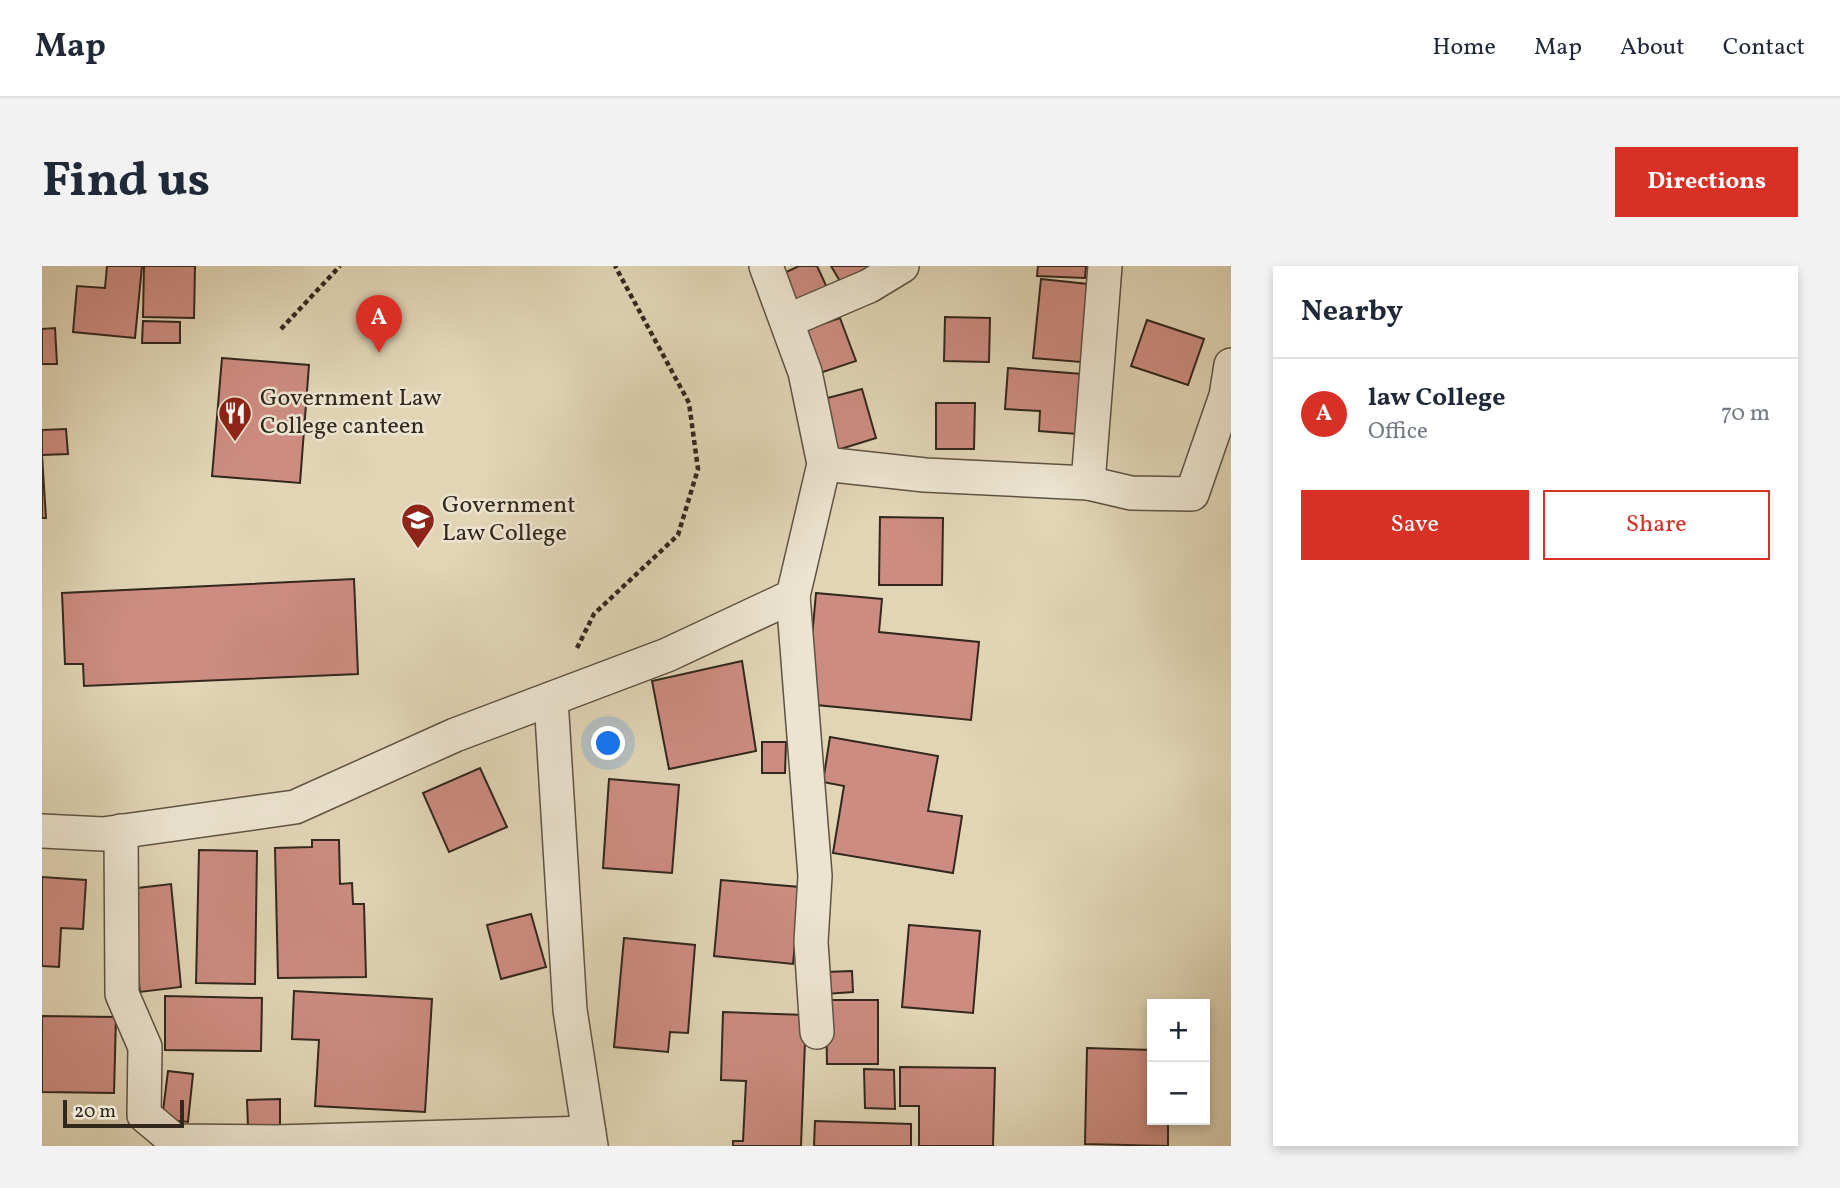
<!DOCTYPE html>
<meta charset="utf-8">
<style>
body{margin:0;font-family:Vollkorn,serif;background:#f2f2f3;color:#1f2937}
.controls{position:absolute;right:21px;bottom:21px;display:grid;overflow:hidden;border-radius:0px;box-shadow:0 4px 10px #0003}
.controls button{width:63px;height:63px;display:grid;place-items:center;padding:0;border:0;border-bottom:2px solid #e0e1e3;background:#fff;color:#1f2937;font:35px sans-serif}
.scale{position:absolute;left:21px;bottom:18px;width:121px;box-sizing:border-box;padding-left:7px;border:4px solid #33281d;border-top:0;font-size:19px;line-height:24px;white-space:nowrap;color:#33281d;-webkit-text-stroke:5px #ece4d0;paint-order:stroke}
.you{position:absolute;left:567px;top:478px;width:24px;height:24px;margin:-18px;border:5px solid #fff;border-radius:50%;background:#1a73e8;box-shadow:0 0 0 10px #1a73e833}
.badge{display:grid;place-items:center;width:46px;height:46px;border-radius:50%;background:#d93025;color:#fff;font-size:23px;font-weight:700}
.pin{position:absolute;translate:-50% -58px;filter:drop-shadow(0 2px 4px #0008)}
.pin::after{content:'';position:absolute;top:37px;width:24px;height:21px;background:inherit;clip-path:polygon(0 0,100% 0,50% 100%)}
.list{margin:0;padding:0;list-style:none}
h2{display:flex;justify-content:space-between;align-items:center;height:91px;margin:0;padding:0 28px;font-size:30px}
h2 small{font-size:23px;font-weight:400;color:#747a83}
.list li{display:grid;grid-template-columns:46px 1fr auto;gap:21px;align-items:center;box-sizing:border-box;height:112px;padding:0 28px;border-top:2px solid #e0e1e3}
.list b{display:block;font-size:26px;white-space:nowrap}
.list p{margin:0;font-size:23px;white-space:nowrap;color:#747a83}
.list em{font-size:23px;font-style:normal;color:#747a83}
.actions{display:flex;gap:14px;padding:21px 28px}
.actions a{flex:1;padding:16px 0;border:2px solid #d93025;border-radius:0px;text-align:center;font-size:24px;color:#d93025}
.actions .main{background:#d93025;color:#fff}
.map{position:relative;flex:none;width:1189px;height:880px;overflow:hidden;border-radius:0px}
header{display:flex;align-items:center;gap:42px;box-sizing:border-box;height:98px;padding:0 35px;background:#fff;border-bottom:2px solid #e0e1e3}
header strong{font-size:33px}
nav{display:flex;gap:38px;margin-inline-start:auto;font-size:24px}
.intro{display:flex;align-items:center;justify-content:space-between;box-sizing:border-box;height:168px;padding:0 42px}
h1{margin:0;font-size:49px}
.button{padding:18px 32px;border-radius:0px;background:#d93025;color:#fff;font-size:24px;font-weight:700}
main{display:flex;gap:42px;padding:0 42px}
aside{flex:1;background:#fff;border-radius:0px;box-shadow:0 4px 10px #0003}
.map>svg:first-child{display:block}
.building{fill:#cc8c81;stroke:#33281d;stroke-width:2}
.lines{fill:none;stroke-linecap:round;stroke-linejoin:round}
.street-casing{stroke:#5e5343;stroke-width:36}
.path{stroke:#33281d;stroke-width:4.5;stroke-dasharray:5 3.5;stroke-linecap:butt}
.street{stroke:#ece4d0;stroke-width:33}
.labels{text-anchor:middle;dominant-baseline:central;stroke-width:5;stroke-linejoin:round;paint-order:stroke}
.poi-label{font-size:24px;fill:#33281d;stroke:#ece4d0;text-anchor:start}
</style>
<header>
<strong>Map</strong>
<nav><a>Home</a><a>Map</a><a>About</a><a>Contact</a></nav>
</header>
<div class="intro"><h1>Find us</h1><a class="button">Directions</a></div>
<main>
<div class="map">
<svg width="1189" height="880" viewBox="0 0 1189 880">
<rect width="100%" height="100%" fill="#e1d5b6"/>
<filter id="stains"><feTurbulence type="fractalNoise" baseFrequency=".00286" numOctaves="4"/><feColorMatrix values="0 0 0 0 .2 0 0 0 0 .09 0 0 0 0 .02 0 0 0 .5 -.17"/></filter>
<radialGradient id="worn" r=".72"><stop offset=".6" stop-color="#630" stop-opacity="0"/><stop offset="1" stop-color="#630" stop-opacity=".3"/></radialGradient>
<g class="building">
<polygon points="65,0 100,0 93,72 31,66 35,20 63,22"/>
<polygon points="102,0 153,0 152,52 101,51"/>
<polygon points="757,0 775,0 788,28 756,43 740,8"/>
<polygon points="789,0 835,0 802,22"/>
<polygon points="996,0 1044,0 1043,12 995,10"/>
<polygon points="999,13 1046,18 1039,96 991,92"/>
<polygon points="903,51 948,52 947,96 902,95"/>
<polygon points="798,52 814,95 772,109 757,66"/>
<polygon points="1105,54 1162,73 1146,119 1089,100"/>
<polygon points="101,55 138,56 138,77 100,77"/>
<polygon points="13,62 15,98 0,98 0,63"/>
<polygon points="180,92 267,99 258,217 170,210"/>
<polygon points="966,102 1040,108 1035,168 997,165 998,145 963,143"/>
<polygon points="820,123 834,172 792,185 778,134"/>
<polygon points="894,137 933,137 932,183 894,183"/>
<polygon points="24,163 26,188 0,189 4,252 0,252 0,164"/>
<polygon points="838,251 901,252 900,319 837,319"/>
<polygon points="312,313 316,408 42,420 41,398 23,398 20,327"/>
<polygon points="774,327 840,333 837,366 937,376 929,454 764,438"/>
<polygon points="700,395 714,485 627,503 610,415"/>
<polygon points="788,471 896,490 886,545 920,550 911,607 791,587 802,520 781,516"/>
<polygon points="720,476 744,476 743,507 720,507"/>
<polygon points="438,502 465,561 407,586 381,527"/>
<polygon points="567,513 637,519 630,607 561,602"/>
<polygon points="270,574 297,574 298,618 310,617 311,638 322,638 324,711 236,712 233,582 270,581"/>
<polygon points="157,584 215,585 213,718 154,717"/>
<polygon points="0,611 44,614 41,663 19,662 17,701 0,700"/>
<polygon points="679,614 758,621 751,698 672,690"/>
<polygon points="129,618 139,721 98,726 87,623"/>
<polygon points="489,648 504,701 459,713 445,659"/>
<polygon points="867,659 938,665 931,747 860,741"/>
<polygon points="582,672 653,679 646,767 628,766 626,786 572,781"/>
<polygon points="810,705 811,726 783,728 782,706"/>
<polygon points="252,725 390,733 383,846 273,840 277,774 250,773"/>
<polygon points="123,730 220,732 219,785 123,784"/>
<polygon points="784,734 836,734 836,798 785,798"/>
<polygon points="681,746 764,749 759,880 691,880 691,875 701,875 704,815 679,814"/>
<polygon points="0,750 74,751 72,827 0,826"/>
<polygon points="1045,782 1110,784 1110,854 1126,854 1126,880 1043,878"/>
<polygon points="858,801 953,802 951,880 877,880 877,840 858,840"/>
<polygon points="822,803 852,804 853,843 823,842"/>
<polygon points="126,805 151,808 146,856 120,853"/>
<polygon points="238,833 238,861 206,861 205,834"/>
<polygon points="773,855 869,858 869,880 772,880"/>
</g>
<g class="lines">
<g class="street-casing">
<g id="street">
<polyline points="745,55 827,20 860,0"/>
<polyline points="782,198 883,209 1046,217 1089,227 1150,228 1184,130 1189,99"/>
<polyline points="1046,217 1063,0"/>
<polyline points="751,330 773,610 769,676 775,766"/>
<polyline points="509,433 528,744 549,880"/>
<polyline points="0,565 61,568 253,541 413,469 625,389 751,330 782,198 763,106 724,0"/>
<polyline points="79,565 80,728 103,781 102,849 133,875 234,876 547,867"/>
</g>
</g>
<g class="path">
<polyline points="239,63 298,0"/>
<polyline points="535,382 552,348 636,269 656,203 647,137 573,0"/>
</g>
<use href="#street" class="street"/>
</g>
<defs>
<g id="restaurant-pin" transform="scale(1.75)"><path d="M0 17L-7.5 6A9.5 9.5 0 1 1 7.5 6Z" fill="#8f2418" stroke="#ece4d0"/><path d="M-5-6h1v4h1v-4h1v4h1v-4h1v5L-1.5 .5V6h-2V.5L-5-1ZM5-6V6H3V1.5H1.5Q1.5-4 5-6Z" fill="#fff"/></g>
<g id="university-pin" transform="scale(1.75)"><path d="M0 17L-7.5 6A9.5 9.5 0 1 1 7.5 6Z" fill="#8f2418" stroke="#ece4d0"/><path d="M0-5L7-2L0 1L-7-2ZM-4 1L0 2.5L4 1V4Q0 6-4 4Z" fill="#fff"/></g>
</defs>
<g fill-rule="evenodd">
<use href="#restaurant-pin" x="193" y="147"/>
<use href="#university-pin" x="376" y="254"/>
</g>
<g class="labels">
<g class="poi-label">
<text x="218" y="133">Government Law<tspan x="218" dy="28">College canteen</tspan></text>
<text x="400" y="240">Government<tspan x="400" dy="28">Law College</tspan></text>
</g>
</g>
<rect width="100%" height="100%" filter="url(#stains)"/>
<rect width="100%" height="100%" fill="url(#worn)"/>
</svg>
<div class="controls">
<button>+</button>
<button>−</button>
</div>
<div class="scale">20 m</div>
<div class="you"></div>
<div class="pin badge" style="left:337px;top:87px">A</div>
</div>
<aside>
<h2>Nearby<small></small></h2>
<ul class="list">
<li><span class="badge">A</span><div><b>law College</b><p>Office</p></div><em>70 m</em></li>
</ul>
<div class="actions"><a class="main">Save</a><a>Share</a></div>
</aside>
</main>
